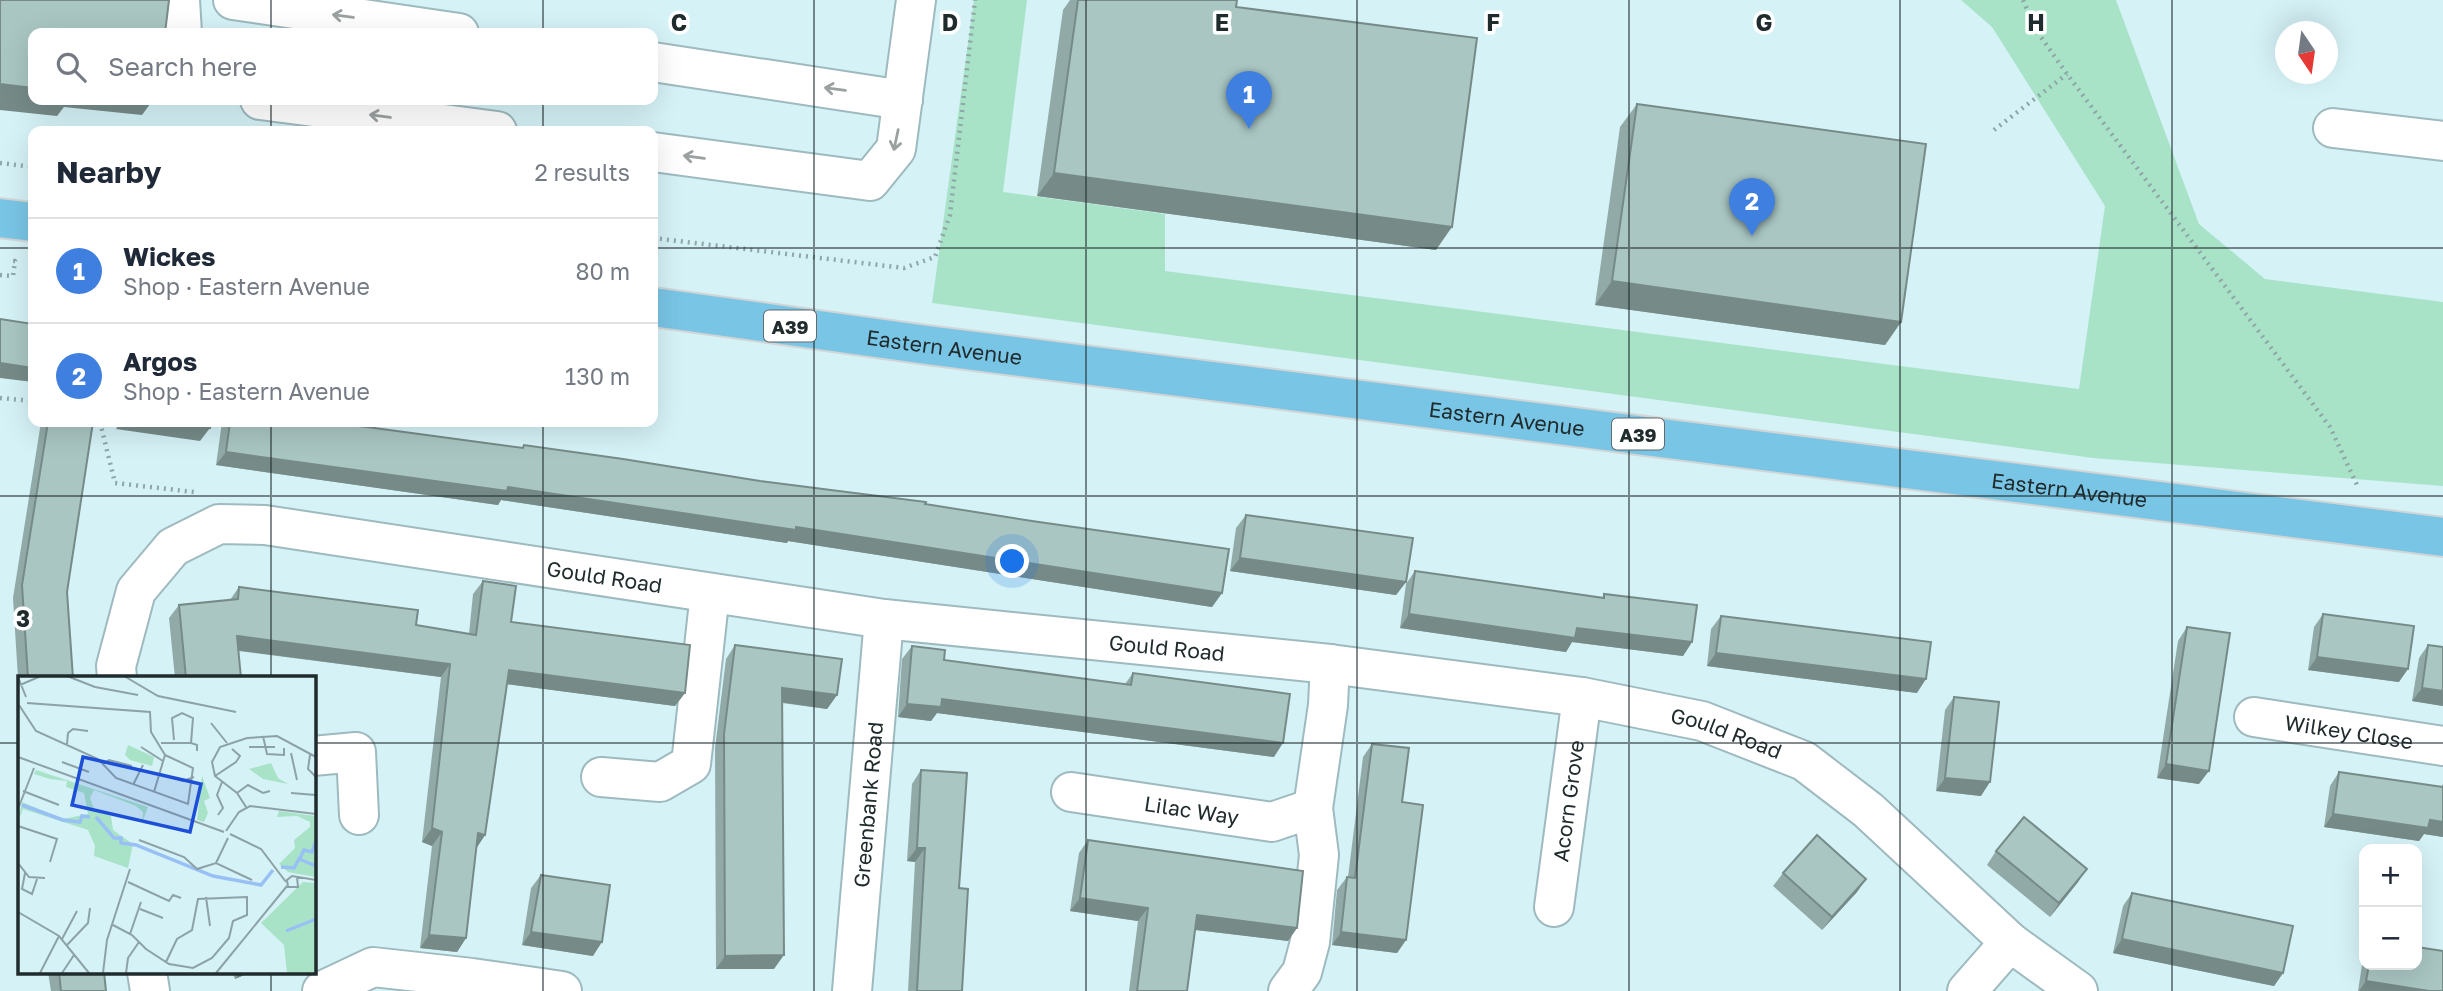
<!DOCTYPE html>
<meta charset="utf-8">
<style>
body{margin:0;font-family:"Golos Text",sans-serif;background:#f6f6f7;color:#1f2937}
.controls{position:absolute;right:21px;bottom:21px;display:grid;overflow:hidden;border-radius:14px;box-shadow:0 7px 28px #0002}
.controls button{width:63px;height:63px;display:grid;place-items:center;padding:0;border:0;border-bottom:2px solid #e0e1e3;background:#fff;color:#1f2937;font:35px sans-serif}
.compass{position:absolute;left:2275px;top:21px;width:63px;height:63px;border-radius:50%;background:#fff;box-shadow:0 7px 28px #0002;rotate:167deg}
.you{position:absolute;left:1013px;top:562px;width:24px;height:24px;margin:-18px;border:5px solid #fff;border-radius:50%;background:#1a73e8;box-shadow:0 0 0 10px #1a73e833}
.badge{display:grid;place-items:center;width:46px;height:46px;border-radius:50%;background:#927d24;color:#fff;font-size:23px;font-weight:700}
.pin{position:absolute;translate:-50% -58px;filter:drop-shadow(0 2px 4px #0008)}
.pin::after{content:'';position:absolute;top:37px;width:24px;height:21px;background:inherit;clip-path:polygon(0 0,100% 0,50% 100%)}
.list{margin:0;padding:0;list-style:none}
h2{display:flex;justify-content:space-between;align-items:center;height:91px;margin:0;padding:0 28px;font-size:30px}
h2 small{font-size:23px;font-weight:400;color:#747a83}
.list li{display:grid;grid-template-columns:46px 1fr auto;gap:21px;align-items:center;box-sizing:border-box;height:105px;padding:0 28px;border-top:2px solid #e0e1e3}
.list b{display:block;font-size:26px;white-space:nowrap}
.list p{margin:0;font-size:23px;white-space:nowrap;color:#747a83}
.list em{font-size:23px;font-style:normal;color:#747a83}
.icon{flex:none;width:38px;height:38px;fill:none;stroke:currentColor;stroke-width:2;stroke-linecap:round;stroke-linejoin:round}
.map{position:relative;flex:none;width:2443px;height:991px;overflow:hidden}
.search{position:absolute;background:#fff;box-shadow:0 7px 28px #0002;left:28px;top:28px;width:630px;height:77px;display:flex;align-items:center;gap:18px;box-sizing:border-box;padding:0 24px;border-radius:14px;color:#747a83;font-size:26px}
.panel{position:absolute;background:#fff;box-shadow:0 7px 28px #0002;left:28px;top:126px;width:630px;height:301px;border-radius:14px}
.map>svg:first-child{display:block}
.green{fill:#a8e3c8}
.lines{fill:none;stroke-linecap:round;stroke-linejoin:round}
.minor-casing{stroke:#9ebabf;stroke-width:42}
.major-casing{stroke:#d2d5d5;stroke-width:42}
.path{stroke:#8fa6a9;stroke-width:4.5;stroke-dasharray:2 5;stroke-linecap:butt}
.minor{stroke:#fff;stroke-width:38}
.major{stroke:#79c5e5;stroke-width:38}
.wall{fill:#91aaa7}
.shaded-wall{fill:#768b88}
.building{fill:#a9c6c2;stroke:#768b88;stroke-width:2}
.oneway{stroke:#9ba0a0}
.grid{fill:none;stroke:#202b2d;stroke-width:2;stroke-opacity:0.55}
.labels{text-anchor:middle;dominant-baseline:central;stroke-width:7;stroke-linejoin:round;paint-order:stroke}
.shield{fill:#fff;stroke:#636b6c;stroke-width:2}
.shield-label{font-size:19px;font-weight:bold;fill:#202b2d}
.street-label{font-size:21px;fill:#202b2d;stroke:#fff}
.inset-river{fill:none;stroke:#99c0f5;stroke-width:3.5}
.inset-road{fill:none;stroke:#8da2a6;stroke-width:2}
.view{fill:#1d4ed8;fill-opacity:0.15;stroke:#1d4ed8;stroke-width:3.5}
.inset-edge{fill:none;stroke:#202b2d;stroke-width:3.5}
.grid-label{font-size:23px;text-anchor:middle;font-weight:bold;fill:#202b2d;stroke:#fff;stroke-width:7;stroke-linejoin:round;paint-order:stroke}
</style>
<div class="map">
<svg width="2443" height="991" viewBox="0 0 2443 991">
<rect width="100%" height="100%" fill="#d5f2f7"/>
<polygon class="green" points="974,0 1027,0 1003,192 1165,214 1165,271 2079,389 2105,206 1992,27 1961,0 2116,0 2199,224 2265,279 2443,302 2443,486 2093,458 932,303"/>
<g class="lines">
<g class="minor-casing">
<g id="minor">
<polyline points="180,0 182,33"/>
<polyline points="233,0 459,33"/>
<polyline points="653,62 903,100"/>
<polyline points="260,100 497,131"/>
<polyline points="2333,128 2443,141"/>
<polyline points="653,152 870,181 896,149 916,0"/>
<path id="s1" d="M117,678L116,666L136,591L173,547L219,524L265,525L884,619L1330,664L1582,697L1702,721L1804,761L1868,810L2010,942L2078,991"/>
<path id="s2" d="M2254,717L2443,746"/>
<polyline points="313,756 356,752 359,815"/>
<polyline points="601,777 660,782 691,764 710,593"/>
<path id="s3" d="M1071,792L1272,822L1313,808"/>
<path id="s4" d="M1554,907L1582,697"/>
<polyline points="147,972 150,991"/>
<polyline points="322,991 373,967 472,978 562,991"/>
<path id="s5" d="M852,991L884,619"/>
<polyline points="1288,991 1302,972 1310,942 1319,855 1313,808 1328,705 1330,664"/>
<polyline points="1967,991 2010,942"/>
</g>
</g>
<g class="major-casing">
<g id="major">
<polyline points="0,218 33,222"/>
<path id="s6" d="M653,307L927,345L2443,537"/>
</g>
</g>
<g class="path">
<polyline points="2023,0 2036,30 2067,74 2330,427 2357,485"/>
<polyline points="1994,130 2067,74"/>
<polyline points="81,131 90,131"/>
<polyline points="0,163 33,167"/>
<polyline points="653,238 904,268 935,257 950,215 975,0"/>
<polyline points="0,275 13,276 15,261 11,261"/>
<polyline points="0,398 33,401"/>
<polyline points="100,422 115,483 194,492"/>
</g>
<use href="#minor" class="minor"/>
<use href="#major" class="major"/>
</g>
<g class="wall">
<polygon points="1070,0 1237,0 1236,7 1436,250 1037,196 1063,10"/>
<polygon points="1637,104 1901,322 1885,345 1595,305 1620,127"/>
<polygon points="41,422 93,422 67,592 73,678 19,678 19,694 13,598"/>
<polygon points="222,422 330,422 522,448 524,445 760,481 925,504 1222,593 1212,607 788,541 787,543 501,500 498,505 216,465"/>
<polygon points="1246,515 1406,582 1396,595 1230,571 1236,528"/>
<polygon points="1415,571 1602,598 1604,594 1692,642 1683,656 1572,642 1566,652 1400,628 1406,584"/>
<polygon points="483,581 511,622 685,693 675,706 507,684 485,835 476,848 466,938 457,952 420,948 432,846 422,842 441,677 238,651 241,678 175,678 169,618 179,605 230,600 239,587 416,625 469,634 473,594"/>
<polygon points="2323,614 2399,682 2308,670 2314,627"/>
<polygon points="1721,616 1917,693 1707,666 1711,629"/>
<polygon points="2187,627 2199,784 2157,778 2178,641"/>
<polygon points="735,645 837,695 827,709 782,703 774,969 716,969 715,748 726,659"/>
<polygon points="2428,645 2443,706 2412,701 2419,658"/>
<polygon points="912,646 944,660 1125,684 1133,673 1274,757 937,713 931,721 898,717 902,659"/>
<polygon points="1954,697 1981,796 1936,791 1945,710"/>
<polygon points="1372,744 1402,802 1406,940 1397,953 1332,945 1337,890 1347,877 1348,877 1363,757"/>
<polygon points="921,770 959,888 962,991 908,991 915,862 907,861 912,784"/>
<polygon points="2339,772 2441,787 2443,784 2443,837 2424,834 2419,841 2324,827 2330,786"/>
<polygon points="1088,840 1297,928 1288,941 1195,930 1187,991 1129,991 1138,921 1070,911 1079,853"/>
<polygon points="1996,851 2078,882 2050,917 1987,865"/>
<polygon points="1783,873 1866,879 1857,892 1822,930 1773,886"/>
<polygon points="541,875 593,956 522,945 531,888"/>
<polygon points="2132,893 2283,973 2274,986 2113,953 2123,906"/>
<polygon points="2364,952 2364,965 2417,965 2443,991 2358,991"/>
<polygon points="48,972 104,972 106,991 51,991"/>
<polygon points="232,972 251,972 235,979"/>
</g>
<g class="shaded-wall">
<polygon points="0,84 33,88 33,100 153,100 142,115 64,107 57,116 0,110"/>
<polygon points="1054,173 1452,227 1436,250 1037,196"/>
<polygon points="1612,281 1901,322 1885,345 1595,305"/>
<polygon points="0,363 33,368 33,382 0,378"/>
<polygon points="121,422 167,422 210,428 200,441 116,429"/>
<polygon points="226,452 508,487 796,527 1222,593 1212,607 788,541 787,543 501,500 498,505 216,465"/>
<polygon points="1240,558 1406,582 1396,595 1230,571"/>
<polygon points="1409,614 1577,628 1692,642 1683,656 1572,642 1566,652 1400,628"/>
<polygon points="237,636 450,664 441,677 228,649"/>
<polygon points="1716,653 1926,679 1917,693 1707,666"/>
<polygon points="2317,657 2408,669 2399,682 2308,670"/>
<polygon points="509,670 685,693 675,706 499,683"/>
<polygon points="782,688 837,695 827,709 773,701"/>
<polygon points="2422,688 2443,691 2443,706 2412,701"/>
<polygon points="942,699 1283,743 1274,757 937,713 931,721 898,717 907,704"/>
<polygon points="2166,764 2209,771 2199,784 2157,778"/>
<polygon points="1945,778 1990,782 1981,796 1936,791"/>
<polygon points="2333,814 2430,820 2443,822 2443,837 2424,834 2419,841 2324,827"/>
<polygon points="432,828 442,832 432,846 422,842"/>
<polygon points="478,833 485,835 476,849"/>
<polygon points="917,848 925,848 915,862 907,861"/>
<polygon points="2087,869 2078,882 2050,917 2059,903"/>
<polygon points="1866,879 1857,892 1822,930 1832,917"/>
<polygon points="1080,898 1148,908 1138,921 1070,911"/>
<polygon points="1197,915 1297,928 1288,941 1188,929"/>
<polygon points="531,932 602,942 593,956 522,945"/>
<polygon points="1341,932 1406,940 1397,953 1332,945"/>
<polygon points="429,935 466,938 457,952 420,948"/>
<polygon points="2122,939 2283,973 2274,986 2113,953"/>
<polygon points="784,955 774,969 716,969 725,956"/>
<polygon points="240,972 251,972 235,979"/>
<polygon points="2366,981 2429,991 2359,991"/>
</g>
<g class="building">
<polygon points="0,0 169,0 165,33 33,33 33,88 0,84"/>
<polygon points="1078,0 1237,0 1236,7 1477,38 1452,227 1054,173"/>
<polygon points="1637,104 1926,144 1901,322 1612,281"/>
<polygon points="0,319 33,324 33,368 0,363"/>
<polygon points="48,422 93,422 67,592 73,678 28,678 22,585"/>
<polygon points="167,422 211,422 210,428"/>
<polygon points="230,422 330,422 523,448 524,445 623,459 760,481 926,502 925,504 1032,521 1229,549 1222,593 796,527 796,530 508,487 507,491 226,452"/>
<polygon points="1246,515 1413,538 1406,582 1240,558"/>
<polygon points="1415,571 1604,598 1604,594 1697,605 1692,642 1577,628 1575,638 1409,614"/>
<polygon points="483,581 516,586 511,622 690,645 685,693 509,670 485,835 478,833 466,938 429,935 442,832 432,828 450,664 237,636 241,678 186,678 179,605 238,599 239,587 418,610 416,625 476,635"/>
<polygon points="2323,614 2414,626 2408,669 2317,657"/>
<polygon points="1721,616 1931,642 1926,679 1716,653"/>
<polygon points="2187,627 2230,633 2209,771 2166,764"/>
<polygon points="735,645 842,659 837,695 782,688 784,955 725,956 724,734"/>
<polygon points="2428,645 2443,647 2443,691 2422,688"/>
<polygon points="912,646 945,650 944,660 1131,685 1133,673 1290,694 1283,743 942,699 941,707 907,704"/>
<polygon points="1954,697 1999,702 1990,782 1945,778"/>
<polygon points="1372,744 1409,748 1402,802 1423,805 1406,940 1341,932 1347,877 1355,878"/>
<polygon points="921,770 967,773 959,888 968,889 962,991 917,991 925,848 917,848"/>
<polygon points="2339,772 2443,787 2443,822 2430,820 2428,828 2333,814"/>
<polygon points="2024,817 2087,869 2059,903 1996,851"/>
<polygon points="1817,835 1866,879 1832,917 1783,873"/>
<polygon points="1088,840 1303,871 1297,928 1197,915 1187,991 1137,991 1148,908 1080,898"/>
<polygon points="541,875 610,885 602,942 531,932"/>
<polygon points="2132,893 2293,926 2283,973 2122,939"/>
<polygon points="2417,947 2443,951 2443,991 2429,991 2366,981 2369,965 2417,965"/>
<polygon points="59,972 104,972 106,991 61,991"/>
</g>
<defs><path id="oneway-shaft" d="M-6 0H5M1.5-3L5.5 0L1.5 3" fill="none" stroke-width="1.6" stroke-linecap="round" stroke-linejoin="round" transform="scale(1.75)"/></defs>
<g class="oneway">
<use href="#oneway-shaft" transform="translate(343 16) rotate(-172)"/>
<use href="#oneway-shaft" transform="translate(835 89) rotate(-172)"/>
<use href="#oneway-shaft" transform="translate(380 116) rotate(-172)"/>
<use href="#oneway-shaft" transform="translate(896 140) rotate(102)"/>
<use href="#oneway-shaft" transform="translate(694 157) rotate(-172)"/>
</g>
<path class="grid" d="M271,0V33M543,0V33M814,0V991M1086,0V991M1357,0V991M1629,0V991M1900,0V991M2172,0V991M271,100V131M543,100V131M0,248H33M653,248H2443M271,422V678M543,422V991M0,496H2443M0,743H19M313,743H2443M271,972V991"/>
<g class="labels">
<g class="shield">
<rect x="764" y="310.5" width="52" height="31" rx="5"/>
<rect x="1612" y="418.5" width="52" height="31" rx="5"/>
</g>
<g class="shield-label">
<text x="790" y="326">A39</text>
<text x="1638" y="434">A39</text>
</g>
<g class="street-label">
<text stroke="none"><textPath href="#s6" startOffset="294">Eastern Avenue</textPath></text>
<text stroke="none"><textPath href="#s6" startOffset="861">Eastern Avenue</textPath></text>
<text stroke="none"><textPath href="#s6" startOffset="1428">Eastern Avenue</textPath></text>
<text stroke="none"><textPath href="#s1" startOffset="588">Gould Road</textPath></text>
<text stroke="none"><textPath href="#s1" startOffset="1155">Gould Road</textPath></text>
<text stroke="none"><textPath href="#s2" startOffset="96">Wilkey Close</textPath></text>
<text stroke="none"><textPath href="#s1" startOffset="1722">Gould Road</textPath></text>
<text stroke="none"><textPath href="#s4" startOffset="107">Acorn Grove</textPath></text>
<text stroke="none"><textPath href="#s5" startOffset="187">Greenbank Road</textPath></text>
<text stroke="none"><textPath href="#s3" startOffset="122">Lilac Way</textPath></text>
</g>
</g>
<g transform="translate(18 676)">
<rect width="298" height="298" fill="#d5f2f7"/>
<path d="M110,69L136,81L134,90L112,84L107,79ZM253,87L260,102L270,108L245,103L231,93ZM18,94L130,131L124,147L125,136L118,130L76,114L72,122L77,135L93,140L95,154L115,168L110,192L76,180L77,170L70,154L5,133L0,146L4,126L45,143L70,138L66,117L48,111L49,105L32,103L16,98ZM184,100L192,122L186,125L190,137L186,146L179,144ZM261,135L297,140V201L270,196L261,188L277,172L276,164L292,151V146L279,140L259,141ZM285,206L297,207V297H269L266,269L243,247Z" fill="#a8e3c8"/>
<path class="inset-river" d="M4,129L45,144L62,146L64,140L72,141M78,141L96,162H103V167L118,169L195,200L243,209L255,194M282,182L286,174L294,176L298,165M263,191L276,192L281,183L298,190M268,255L298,243"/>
<path class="inset-road" d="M49,0L77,11M106,0L140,20L218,36M0,1L8,21M2,9L23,0M77,11L120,19M9,27L132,36L133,56L147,79L136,116M1,29L18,55L80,83L98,102L170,128L175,92L147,79M193,47L209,67M245,60L249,78L266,79V72M156,64L154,42L164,37L175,42L173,67M143,67H173L179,69V75M49,68L50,57L55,53L70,55M123,71L145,85M231,71H257M273,77L279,104M292,79L290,93L298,101M0,81L206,156M44,86L71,96M85,88L91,84L114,90M142,98L165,105L176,101M197,100L218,86L222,80L214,73M115,109L125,89M5,115L41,129M219,117L230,109L245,117L252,115M273,117L298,119M228,131L219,117L197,100L194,86L202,71L229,62L259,60L298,81M0,133L16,92M200,139L205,132L199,119L204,106M0,150L39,163L32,186M208,155L221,136L232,130L298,138M212,158L243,173L268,206M121,164L166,181L179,193L198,187L234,204M0,187L11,201L27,202M198,187L210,162M7,197L4,213L14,218L19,203M279,201L280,211H270L269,204L274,200L298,204M110,206L151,225L155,219L163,222M188,221L192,250M122,233L145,242M0,236L41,260L71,297M95,249L114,259L128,273L151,288L175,292L194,282L211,262L215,245L229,239V221L180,223L174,254L159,263L148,286M112,258L123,226M44,263L59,235M49,269L70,247L72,232M22,297L41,260M44,297L56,279M85,297L89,264L112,193M108,297L110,282L121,266M198,297L269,210"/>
<path class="view" d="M65,81L183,108L172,156L54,129Z"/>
<rect width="298" height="298" class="inset-edge"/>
</g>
<g class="grid-label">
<text x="679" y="31">C</text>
<text x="950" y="31">D</text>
<text x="1222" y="31">E</text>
<text x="1493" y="31">F</text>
<text x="1764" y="31">G</text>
<text x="2036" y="31">H</text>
<text x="23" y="627">3</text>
</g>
</svg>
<div class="controls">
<button>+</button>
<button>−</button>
</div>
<svg class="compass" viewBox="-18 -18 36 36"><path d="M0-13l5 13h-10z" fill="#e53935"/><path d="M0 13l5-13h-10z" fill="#747a83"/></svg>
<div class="you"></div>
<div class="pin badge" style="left:1249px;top:129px;background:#3f7fe0">1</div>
<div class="pin badge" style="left:1752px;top:236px;background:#3f7fe0">2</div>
<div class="search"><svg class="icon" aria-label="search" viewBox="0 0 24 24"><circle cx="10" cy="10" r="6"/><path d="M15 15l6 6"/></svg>Search here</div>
<section class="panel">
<h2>Nearby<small>2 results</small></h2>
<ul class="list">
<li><span class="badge" style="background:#3f7fe0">1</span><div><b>Wickes</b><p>Shop · Eastern Avenue</p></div><em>80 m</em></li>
<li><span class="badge" style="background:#3f7fe0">2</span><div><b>Argos</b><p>Shop · Eastern Avenue</p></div><em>130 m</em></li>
</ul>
</section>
</div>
